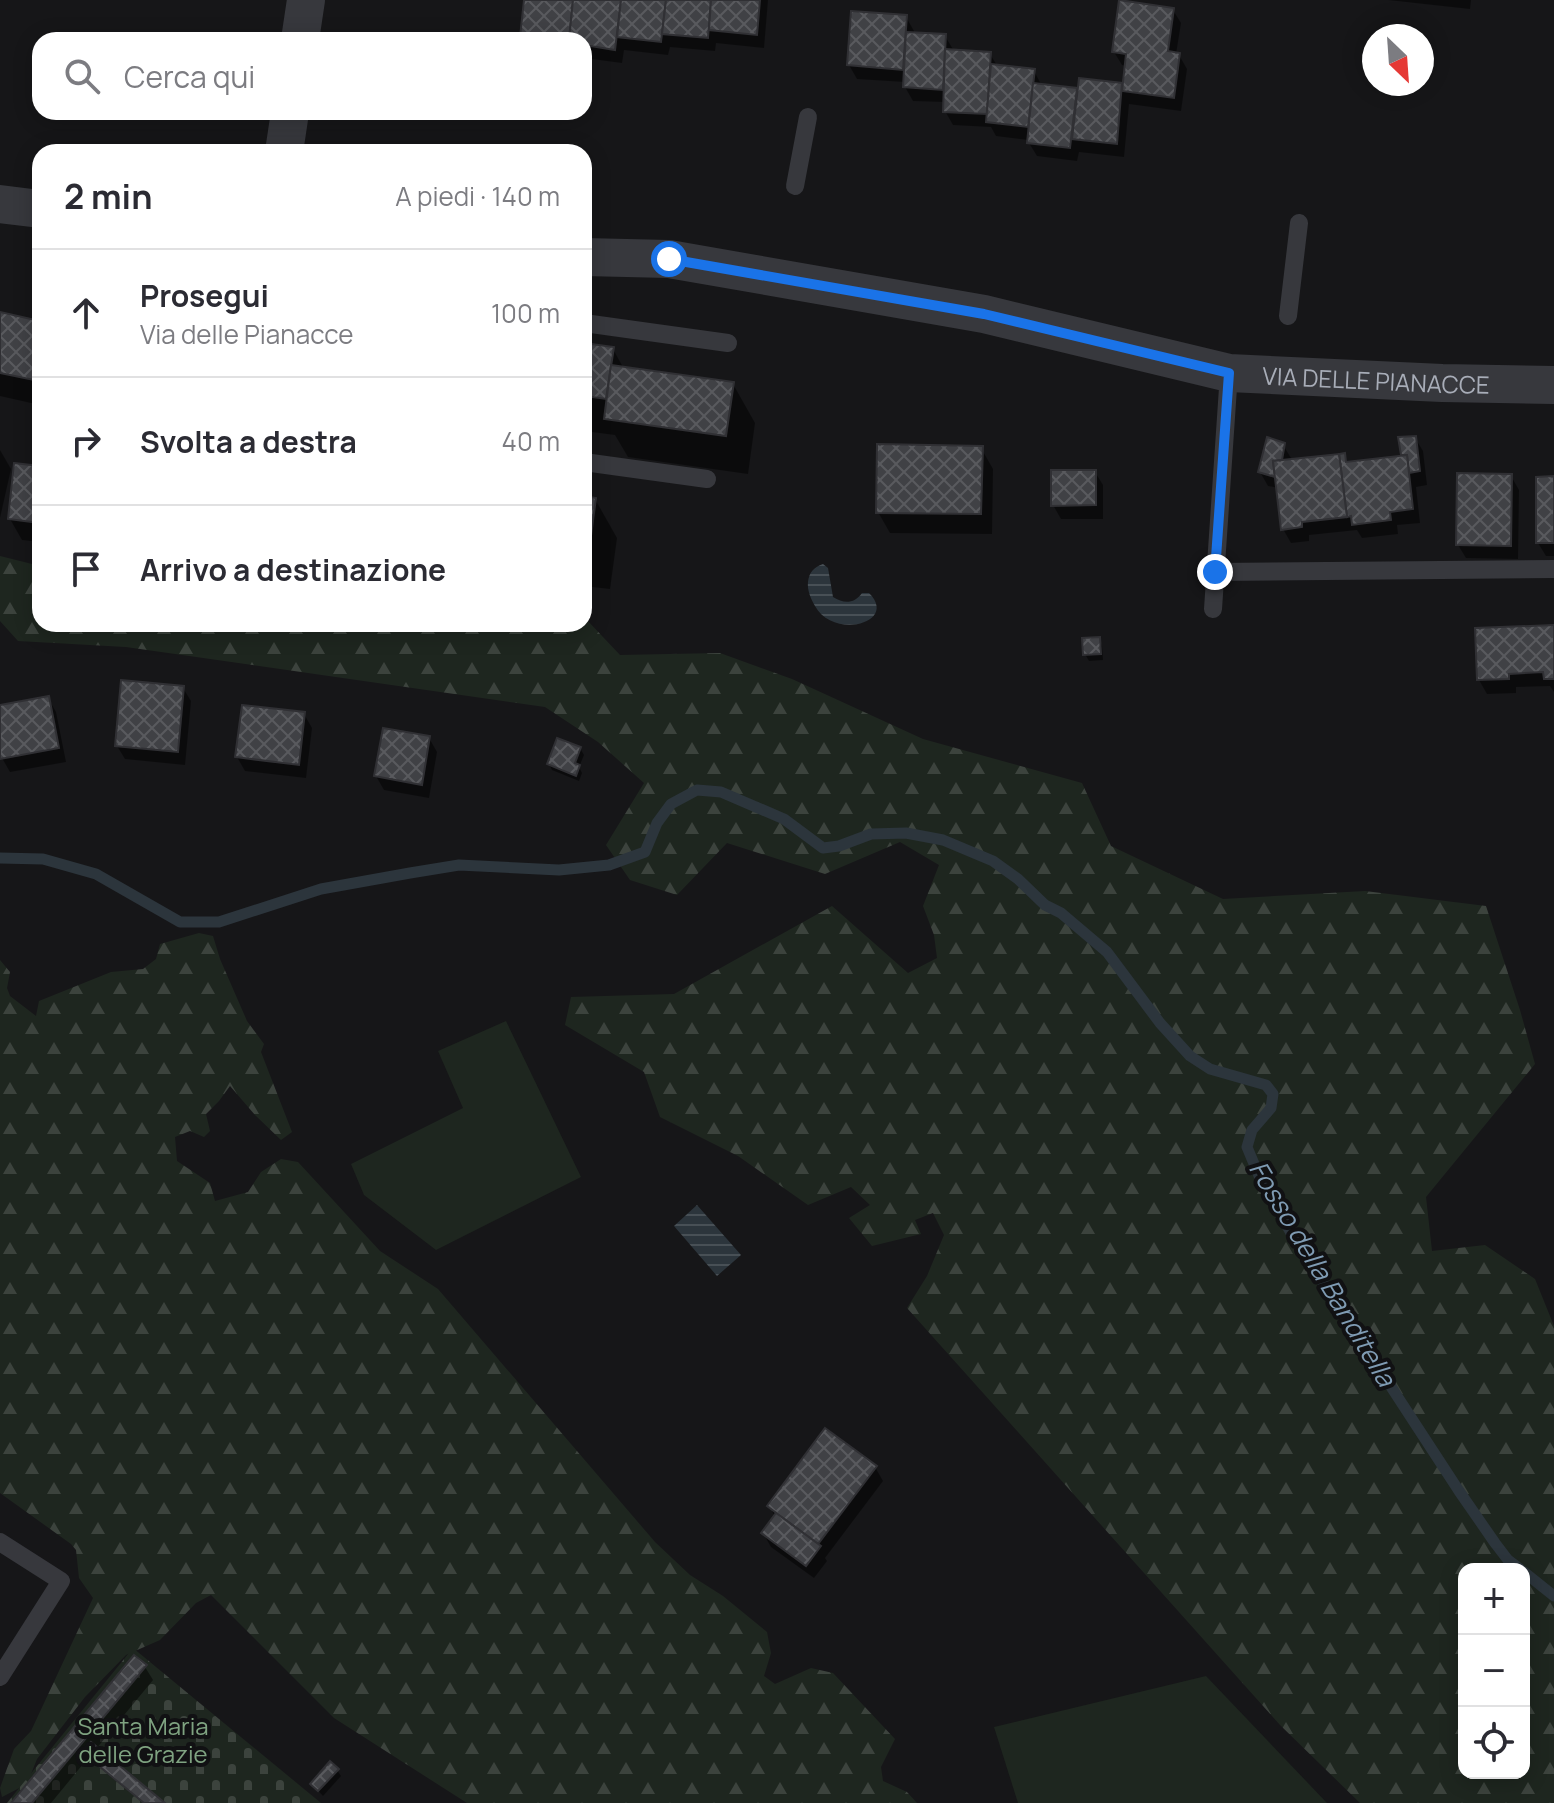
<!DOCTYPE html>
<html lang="it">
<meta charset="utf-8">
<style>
body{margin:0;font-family:Manrope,sans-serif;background:#f7f7f7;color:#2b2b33}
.controls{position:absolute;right:24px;bottom:24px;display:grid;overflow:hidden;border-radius:16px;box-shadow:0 4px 20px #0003}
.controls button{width:72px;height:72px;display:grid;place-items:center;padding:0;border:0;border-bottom:2px solid #e1e1e2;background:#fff;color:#2b2b33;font:40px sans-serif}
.compass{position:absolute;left:1362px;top:24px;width:72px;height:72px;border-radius:50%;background:#fff;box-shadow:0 4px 20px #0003;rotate:155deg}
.stop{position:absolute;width:24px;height:24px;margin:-18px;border:6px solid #1a73e8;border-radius:50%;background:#fff}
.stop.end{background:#1a73e8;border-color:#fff;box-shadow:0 2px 8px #0008}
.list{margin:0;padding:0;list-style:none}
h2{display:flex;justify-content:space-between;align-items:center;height:104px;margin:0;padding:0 32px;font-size:34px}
h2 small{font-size:26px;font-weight:400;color:#7c7c81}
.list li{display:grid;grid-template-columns:52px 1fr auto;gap:24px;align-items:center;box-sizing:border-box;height:128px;padding:0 32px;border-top:2px solid #e1e1e2}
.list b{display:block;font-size:30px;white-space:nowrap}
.list p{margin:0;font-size:26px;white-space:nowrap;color:#7c7c81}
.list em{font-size:26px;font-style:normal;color:#7c7c81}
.icon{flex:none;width:44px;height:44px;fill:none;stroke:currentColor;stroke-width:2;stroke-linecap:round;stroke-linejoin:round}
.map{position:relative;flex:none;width:1554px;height:1803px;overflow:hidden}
.search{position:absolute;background:#fff;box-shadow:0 4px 20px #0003;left:32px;top:32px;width:560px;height:88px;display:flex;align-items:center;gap:20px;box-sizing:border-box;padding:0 28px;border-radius:24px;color:#7c7c81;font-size:30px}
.panel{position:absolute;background:#fff;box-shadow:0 4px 20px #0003;left:32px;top:144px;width:560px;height:488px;border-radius:24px}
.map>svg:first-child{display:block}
.green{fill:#1e261f}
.forest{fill:url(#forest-firs);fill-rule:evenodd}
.cemetery{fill:url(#cemetery-stones)}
.water{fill:url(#water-rules)}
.shadow{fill:#0007}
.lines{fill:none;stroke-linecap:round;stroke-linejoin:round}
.stream{stroke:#2c353c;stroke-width:11}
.building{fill:url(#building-cross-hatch);stroke:#303034;stroke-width:2}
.service{stroke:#37383d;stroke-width:18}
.minor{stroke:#37383d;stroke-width:38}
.route{stroke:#1a73e8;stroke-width:10}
.labels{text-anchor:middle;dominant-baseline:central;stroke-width:8;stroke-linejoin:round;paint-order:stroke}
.street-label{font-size:24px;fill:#a8adb8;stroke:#111113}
.park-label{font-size:24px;fill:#7fa381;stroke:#111113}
.water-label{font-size:26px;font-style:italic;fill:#7f9bb3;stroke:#111113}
</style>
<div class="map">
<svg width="1554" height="1803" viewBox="0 0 1554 1803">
<defs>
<pattern id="forest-firs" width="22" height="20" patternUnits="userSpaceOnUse" patternTransform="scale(2)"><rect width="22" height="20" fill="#1e261f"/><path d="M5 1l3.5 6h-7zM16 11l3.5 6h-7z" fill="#3c433d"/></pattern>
<pattern id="cemetery-stones" width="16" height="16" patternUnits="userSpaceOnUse" patternTransform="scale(2)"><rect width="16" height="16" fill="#1e261f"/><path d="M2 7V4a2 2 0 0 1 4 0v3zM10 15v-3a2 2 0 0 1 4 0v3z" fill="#3c433d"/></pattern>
<pattern id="water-rules" width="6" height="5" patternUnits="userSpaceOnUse" patternTransform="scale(2)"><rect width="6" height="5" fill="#2c353c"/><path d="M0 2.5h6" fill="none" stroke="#485056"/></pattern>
<pattern id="building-cross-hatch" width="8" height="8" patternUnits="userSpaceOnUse" patternTransform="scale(2)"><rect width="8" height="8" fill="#404145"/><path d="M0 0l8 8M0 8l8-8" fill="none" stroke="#595a5e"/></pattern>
</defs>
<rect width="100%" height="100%" fill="#161618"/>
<g class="green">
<polygon points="506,1021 581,1177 436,1250 364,1195 351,1164 463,1108 438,1051"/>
<polygon points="1206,1676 1327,1803 1018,1803 994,1727"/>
</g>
<g class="forest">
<path d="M0,556L40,566V624H584L585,618L620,655L720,653L792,679L923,739L1082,783L1111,846L1223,899L1365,891L1486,906L1520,1010L1535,1064L1426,1197L1432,1251L1485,1245L1535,1279L1554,1326V1803H1360L1280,1725L907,1308L927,1276L944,1235L933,1213L915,1220L921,1234L872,1246L849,1218L870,1205L851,1187L808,1205L738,1156L660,1117L644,1072L565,1025L571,997L674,994L832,906L908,973L937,958L934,935L923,906L939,865L900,842L825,874L727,843L677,895L630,880L606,845L644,783L598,742L545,707L126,647L18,641L0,621ZM1464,1569H1524V1773H1464Z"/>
<polygon points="199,933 213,936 220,959 247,1021 264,1044 261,1052 292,1132 281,1140 255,1115 230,1086 219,1101 206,1114 210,1131 204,1137 190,1131 175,1137 177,1161 210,1183 215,1201 248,1192 261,1172 281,1159 298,1162 380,1251 438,1289 655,1542 690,1575 723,1596 767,1632 771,1653 764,1676 775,1684 811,1668 833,1673 895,1739 881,1767 883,1781 907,1792 917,1803 467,1803 334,1718 211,1595 196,1603 160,1640 126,1655 85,1697 37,1759 27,1784 2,1797 0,1788 14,1749 31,1731 93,1598 79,1578 76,1550 71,1544 0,1493 0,960 10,972 7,988 10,996 36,1016 39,1001 111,972 143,969 156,959 160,944"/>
</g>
<polygon class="cemetery" points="133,1648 321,1803 7,1803"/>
<g class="water">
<path d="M823,564L828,568L833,597C844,604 854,604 862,593H869C899,623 833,640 815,606C811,599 807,590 808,582C809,572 814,567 823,564Z"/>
<polygon points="697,1205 741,1255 717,1276 674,1226"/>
</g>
<g class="shadow">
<polygon points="526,0 768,0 764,48 716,43 715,51 670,47 668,55 624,50 622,63 584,58 584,40 524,40 522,37"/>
<polygon points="1388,0 1471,0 1470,9"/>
<polygon points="1173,10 1181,23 1176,54 1179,55 1187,69 1181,111 1129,104 1124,157 1079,152 1077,161 1037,156 1029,143 1029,140 996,136 991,127 953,125 945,111 945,102 913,101 905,87 905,82 857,79 849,65 906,17 914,31 914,35 945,36 954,51 990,54 998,67 1034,71 1042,86 1079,90 1080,81 1124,85 1126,66 1122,65 1114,52"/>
<polygon points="0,314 40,323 40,405 0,396"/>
<polygon points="584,345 613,349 624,369 733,384 755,423 748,474 628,457 615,435 584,431"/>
<polygon points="1415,438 1423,451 1427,485 1416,487 1420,523 1397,525 1398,534 1362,538 1357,530 1309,535 1309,541 1291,543 1283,529 1279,488 1268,486 1260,472 1283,445 1291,458 1291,461 1344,455 1348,463 1403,457 1400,439"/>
<polygon points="981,448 993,469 992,534 890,533 878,512"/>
<polygon points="0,450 11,469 0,518"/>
<polygon points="40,468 40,542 22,540 10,519"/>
<polygon points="1095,472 1103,485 1103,519 1061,519 1053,505"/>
<polygon points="1511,476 1519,490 1518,559 1466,558 1458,545"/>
<polygon points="1554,478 1554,556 1546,556 1538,543"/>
<polygon points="584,498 595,499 617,538 610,589 584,586"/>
<polygon points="1554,627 1554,692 1550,686 1516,687 1516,693 1487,694 1479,680"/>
<polygon points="1099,639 1102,646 1103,660 1089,661 1085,654"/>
<polygon points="183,688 191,701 185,765 125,759 117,746"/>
<polygon points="48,698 56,712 66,762 10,772 2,758 0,747 0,707"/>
<polygon points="304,714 312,728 306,778 245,771 237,757"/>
<polygon points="429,738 437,752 429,798 384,790 376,776"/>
<polygon points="580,748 584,755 579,767 582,773 579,781 552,770 549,764"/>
<polygon points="875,1467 883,1481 825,1558 827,1561 814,1578 771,1547 763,1533 775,1517 770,1507"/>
<polygon points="145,1667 153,1680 96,1749 162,1803 143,1803 88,1758 51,1803 14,1803"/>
<polygon points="337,1770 341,1776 323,1796 312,1784"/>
</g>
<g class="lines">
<g class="stream">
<polyline points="0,858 43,859 96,874 180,922 219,922 321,889 410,873 459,865 559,870 609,865 645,852 657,823 671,804 697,790 721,792 784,819 823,848 839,846 871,834 906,833 943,840 993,861 1018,879 1045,905 1061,913 1107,952 1160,1023 1190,1056 1210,1069 1266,1085 1273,1094 1271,1108 1252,1130 1247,1147 1262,1183 1294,1238 1459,1491 1495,1543 1508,1560 1520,1569"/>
<polyline points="1524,1572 1554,1596"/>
</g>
</g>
<g class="building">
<polygon points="524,0 573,0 569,40 520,37"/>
<polygon points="573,0 621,0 615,50 584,45 584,40 569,40"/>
<polygon points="621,0 666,0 661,42 617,37"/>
<polygon points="666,0 711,0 708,38 662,34"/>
<polygon points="711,0 760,0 757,35 709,30"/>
<polygon points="1119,0 1174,8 1168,51 1180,53 1174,98 1122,91 1126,54 1112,52"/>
<polygon points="851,11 907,15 903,70 847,65"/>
<polygon points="906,32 946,34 943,90 903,87"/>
<polygon points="945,49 991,52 987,114 943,112"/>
<polygon points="991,64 1035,69 1028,127 986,122"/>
<polygon points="1079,78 1122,83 1117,144 1072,139"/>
<polygon points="1033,83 1077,88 1070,148 1027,143"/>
<polygon points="0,312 40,321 39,381 0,373"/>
<polygon points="584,343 614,347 606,399 584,396"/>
<polygon points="611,365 734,382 726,436 604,419"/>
<polygon points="1416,436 1420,471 1409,473 1407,455 1401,455 1398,437"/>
<polygon points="1267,437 1285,443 1282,460 1273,461 1275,477 1258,472"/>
<polygon points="877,444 983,446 981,514 876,513"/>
<polygon points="1345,453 1346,462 1407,455 1413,509 1390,512 1391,520 1352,525 1351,516 1347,517 1339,454"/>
<polygon points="1339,454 1347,517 1302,522 1302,527 1281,530 1273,461"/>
<polygon points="14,463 40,466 40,523 8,519"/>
<polygon points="1051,470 1096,470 1096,505 1051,506"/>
<polygon points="1457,473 1512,474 1511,546 1456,545"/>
<polygon points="1554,476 1554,543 1536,543 1536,477"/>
<polygon points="584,496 596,498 589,551 584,551"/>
<polygon points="1554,625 1554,679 1544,679 1543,672 1509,674 1509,679 1477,680 1475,628"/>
<polygon points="1100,637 1101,654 1083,655 1082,638"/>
<polygon points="121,680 184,686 178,752 115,746"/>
<polygon points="49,696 59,748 0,759 0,705"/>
<polygon points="242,705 305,712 299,765 235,757"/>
<polygon points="383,728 430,736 422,785 374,776"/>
<polygon points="557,738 581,747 575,763 580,765 576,776 547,764"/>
<polygon points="825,1428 877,1466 818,1544 767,1506"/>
<polygon points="776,1513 821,1546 806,1566 761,1533"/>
<polygon points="134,1655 147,1665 32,1803 11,1803"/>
<polygon points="91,1742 165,1803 144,1803 82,1752"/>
<polygon points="330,1761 339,1769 318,1791 310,1784"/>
</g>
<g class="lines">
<g class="service">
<polyline points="795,186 808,117"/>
<polyline points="1288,316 1299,223"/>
<polyline points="584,323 728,343"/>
<polyline points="584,462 707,479"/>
<polyline points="1215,572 1554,569"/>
<polyline points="1213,609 1229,373"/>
<polyline points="0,1542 61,1581 0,1677"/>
</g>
<g class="minor">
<polyline points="300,40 306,0"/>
<polyline points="284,152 290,112"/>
<polyline points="0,204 40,209"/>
<path id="s1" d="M584,257L669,259L984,314L1229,373L1442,383L1554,385"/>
</g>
</g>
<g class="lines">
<polyline class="route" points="669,259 984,314 1229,373 1215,572"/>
</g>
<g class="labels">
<g class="street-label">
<text stroke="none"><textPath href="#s1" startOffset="804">VIA DELLE PIANACCE</textPath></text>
</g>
<g class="park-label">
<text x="143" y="1725">Santa Maria<tspan x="143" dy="28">delle Grazie</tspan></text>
</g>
<g class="water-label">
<text transform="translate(1323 1273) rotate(59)">Fosso della Banditella</text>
</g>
</g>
</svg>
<div class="controls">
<button>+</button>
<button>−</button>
<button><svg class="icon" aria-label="locate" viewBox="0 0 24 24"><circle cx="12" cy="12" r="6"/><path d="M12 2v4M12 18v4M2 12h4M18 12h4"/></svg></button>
</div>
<svg class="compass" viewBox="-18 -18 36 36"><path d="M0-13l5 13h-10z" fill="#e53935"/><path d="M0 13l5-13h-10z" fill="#7c7c81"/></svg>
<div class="stop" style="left:669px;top:259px"></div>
<div class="stop end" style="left:1215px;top:572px"></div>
<div class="search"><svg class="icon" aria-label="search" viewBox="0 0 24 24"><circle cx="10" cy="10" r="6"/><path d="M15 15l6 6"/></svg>Cerca qui</div>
<section class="panel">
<h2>2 min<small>A piedi · 140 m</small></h2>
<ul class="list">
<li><svg class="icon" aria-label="ahead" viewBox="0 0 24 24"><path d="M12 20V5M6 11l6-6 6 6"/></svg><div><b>Prosegui</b><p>Via delle Pianacce</p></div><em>100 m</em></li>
<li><svg class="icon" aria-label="right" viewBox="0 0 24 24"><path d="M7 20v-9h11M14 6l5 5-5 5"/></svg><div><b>Svolta a destra</b></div><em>40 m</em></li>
<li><svg class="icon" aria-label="arrive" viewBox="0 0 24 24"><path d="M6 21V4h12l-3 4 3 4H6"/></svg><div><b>Arrivo a destinazione</b></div></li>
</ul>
</section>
</div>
